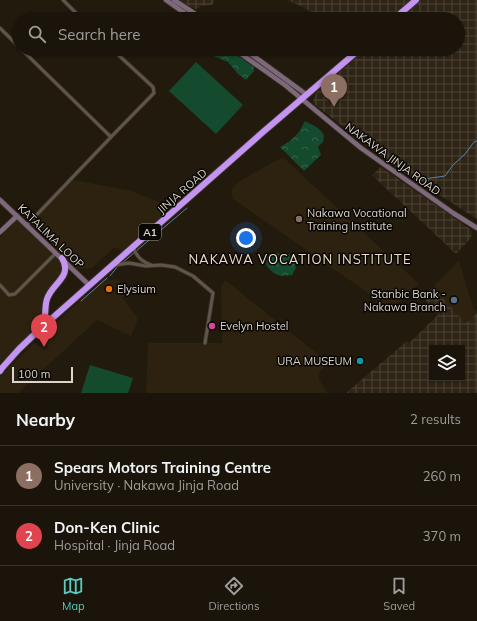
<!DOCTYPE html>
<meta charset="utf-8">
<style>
body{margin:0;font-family:Mulish,sans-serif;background:#231d13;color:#f1f3f6}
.controls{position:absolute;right:12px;bottom:12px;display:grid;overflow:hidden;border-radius:0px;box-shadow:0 1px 3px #0004}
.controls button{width:36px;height:36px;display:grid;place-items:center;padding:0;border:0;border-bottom:1px solid #38332b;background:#1a140a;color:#f1f3f6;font:20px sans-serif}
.scale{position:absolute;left:12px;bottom:10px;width:61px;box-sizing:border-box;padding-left:4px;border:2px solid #dbd6cd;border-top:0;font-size:11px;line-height:14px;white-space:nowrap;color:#dbd6cd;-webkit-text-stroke:3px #090603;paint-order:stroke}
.you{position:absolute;left:246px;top:238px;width:14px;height:14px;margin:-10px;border:3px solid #fff;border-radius:50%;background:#1a73e8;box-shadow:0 0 0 6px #1a73e833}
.badge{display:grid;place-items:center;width:26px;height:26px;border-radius:50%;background:#57cec1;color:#fff;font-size:13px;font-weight:700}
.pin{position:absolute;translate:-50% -33px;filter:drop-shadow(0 1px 2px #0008)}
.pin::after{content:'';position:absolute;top:21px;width:14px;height:12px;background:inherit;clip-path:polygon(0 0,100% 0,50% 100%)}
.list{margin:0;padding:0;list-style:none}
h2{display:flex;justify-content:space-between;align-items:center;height:52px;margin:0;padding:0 16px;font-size:17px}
h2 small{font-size:13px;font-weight:400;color:#9f9e9c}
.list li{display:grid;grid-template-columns:26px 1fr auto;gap:12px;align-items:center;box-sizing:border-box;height:60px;padding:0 16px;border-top:1px solid #38332b}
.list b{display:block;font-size:15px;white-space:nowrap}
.list p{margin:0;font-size:13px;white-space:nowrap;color:#9f9e9c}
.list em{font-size:13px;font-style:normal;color:#9f9e9c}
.icon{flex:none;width:22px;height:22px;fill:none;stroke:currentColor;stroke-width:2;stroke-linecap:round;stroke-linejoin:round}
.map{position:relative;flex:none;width:477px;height:393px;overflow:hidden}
.search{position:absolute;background:#1a140a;box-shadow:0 1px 3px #0004;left:12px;right:12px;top:12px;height:44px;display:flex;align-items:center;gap:10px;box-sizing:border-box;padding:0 14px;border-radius:22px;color:#9f9e9c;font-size:15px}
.sheet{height:172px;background:#1a140a}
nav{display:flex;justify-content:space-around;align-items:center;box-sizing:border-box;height:56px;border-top:1px solid #38332b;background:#1a140a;font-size:11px;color:#9f9e9c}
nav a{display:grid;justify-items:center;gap:2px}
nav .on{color:#57cec1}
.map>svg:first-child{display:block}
.built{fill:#2d220f}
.industrial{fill:url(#industrial-grid);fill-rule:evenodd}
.forest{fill:url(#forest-crowns)}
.garden{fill:#144a2d}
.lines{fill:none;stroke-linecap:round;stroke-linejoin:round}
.stream{stroke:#5882a4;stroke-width:1}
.street-casing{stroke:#3a332d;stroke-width:4.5}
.secondary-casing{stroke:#3a332d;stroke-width:6}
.highway-casing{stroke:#3a332d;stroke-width:8}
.street{stroke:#605648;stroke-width:3}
.secondary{stroke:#7e697a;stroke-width:4.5}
.highway{stroke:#c495f0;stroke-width:6}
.education-dot{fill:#8d6e63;stroke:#090603;stroke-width:1.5}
.food-dot{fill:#e8710a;stroke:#090603;stroke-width:1.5}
.service-dot{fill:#5c6f8a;stroke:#090603;stroke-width:1.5}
.hotel-dot{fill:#d1479c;stroke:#090603;stroke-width:1.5}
.culture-dot{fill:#0f9aa8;stroke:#090603;stroke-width:1.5}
.labels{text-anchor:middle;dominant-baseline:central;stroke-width:3;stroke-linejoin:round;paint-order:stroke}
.shield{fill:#090603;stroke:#9c9890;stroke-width:1}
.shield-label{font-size:10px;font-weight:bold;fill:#dbd6cd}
.street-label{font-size:11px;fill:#dbd6cd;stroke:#090603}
.poi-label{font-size:11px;fill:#dbd6cd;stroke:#090603;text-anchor:start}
.quarter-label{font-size:13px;letter-spacing:1px;fill:#e9ddcc;stroke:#090603}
</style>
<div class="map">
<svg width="477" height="393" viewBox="0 0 477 393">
<defs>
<pattern id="industrial-grid" width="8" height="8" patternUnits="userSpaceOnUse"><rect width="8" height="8" fill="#2f2516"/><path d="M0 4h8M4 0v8" fill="none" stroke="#4d4437"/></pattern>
<pattern id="forest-crowns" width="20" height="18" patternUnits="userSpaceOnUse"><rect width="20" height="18" fill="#144a2d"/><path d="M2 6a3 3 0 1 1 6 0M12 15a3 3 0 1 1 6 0" fill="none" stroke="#36634a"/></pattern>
</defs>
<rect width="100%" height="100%" fill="#221a0d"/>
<g class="built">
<polygon points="281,158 284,158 419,284 391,309 233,199 231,192 232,189 238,182"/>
<polygon points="73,180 132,191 163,204 169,211 122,252 118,248 112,249 92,268 83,269 76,268 31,223"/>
<polygon points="16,221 19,222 23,224 62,261 64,269 43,297 45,313 41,326 0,363 0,237"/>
<polygon points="459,261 473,307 477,312 467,322 462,321 433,287"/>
<polygon points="107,277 111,280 119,279 124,295 123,298 138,319 131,336 97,320 18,393 0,393 0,377 34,343 45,350 48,347 38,339"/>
<polygon points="225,280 329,363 321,370 318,377 327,393 146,393 148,343 222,343 221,286"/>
</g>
<g class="industrial">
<polygon points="180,0 215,0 212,5 201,6 197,9 192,8"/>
<polygon points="286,0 411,0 390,19 323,19 301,6"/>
<polygon points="421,0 477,0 477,219 397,168 314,104 313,100 316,93 320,89 366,49 458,49 458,19 400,19"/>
<polygon points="381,167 470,229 472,233 471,238 456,254 372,175"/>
<path d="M433,287L464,322H467L477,313V393H346L407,341L409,343L438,315L423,297ZM432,348H462V378H432Z"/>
</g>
<g class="forest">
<polygon points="204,49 227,49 254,67 254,71 246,80 238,74 228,62 211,55"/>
<path d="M305,121C314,126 318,126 324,135L323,142L318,147L321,155L304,171L280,147L290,141L299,132Z"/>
<path d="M273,253C279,253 283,255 289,254L294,261L296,268L292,275C279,277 275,276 266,265L267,257Z"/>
</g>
<g class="garden">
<polygon points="196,62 243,105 216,134 169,91"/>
<polygon points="90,365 133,378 128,393 81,393"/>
</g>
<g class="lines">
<g class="stream">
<polyline points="417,183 424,179 445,176 453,165 465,154 474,142 477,141"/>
<polyline points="122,263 187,208"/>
<polyline points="110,276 118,266"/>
<polyline points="81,301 107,278"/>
</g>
<g class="street-casing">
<g id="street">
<polyline points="63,0 82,19"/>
<polyline points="0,28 19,47"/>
<polyline points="21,49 111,137"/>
<polyline points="27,225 111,137 154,93 153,87 112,49"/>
<path d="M133,247C137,257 141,261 151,265"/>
<polyline points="115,265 129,263 146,266 161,265 175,267 193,276 213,293 205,343"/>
<polyline points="0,285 9,295 15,294 56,253"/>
</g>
</g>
<g class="secondary-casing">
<g id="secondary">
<polyline points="166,0 193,19"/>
<polyline points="174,0 203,19"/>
<polyline points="234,49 285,85 361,148 453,213 477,228"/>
<polyline points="244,49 307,95"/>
<polyline points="0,200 89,285"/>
<polyline points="0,232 17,216"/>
</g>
</g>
<g class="highway-casing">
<g id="highway">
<polyline points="394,19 416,0"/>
<path d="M42,326C47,317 44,308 47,299C52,283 73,277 62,258"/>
<polyline points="0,371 2,368 19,349 40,329 263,132 360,49"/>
</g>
</g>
<use href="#street" class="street"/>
<use href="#secondary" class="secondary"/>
<use href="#highway" class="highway"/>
</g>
<circle class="education-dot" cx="299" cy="219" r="4"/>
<circle class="food-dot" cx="109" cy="289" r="4"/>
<circle class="service-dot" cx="454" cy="300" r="4"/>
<circle class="hotel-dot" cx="212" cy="326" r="4"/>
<circle class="culture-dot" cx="360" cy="361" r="4"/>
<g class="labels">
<rect class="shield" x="139" y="224" width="22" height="16" rx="3"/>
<g class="shield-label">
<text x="150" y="232">A1</text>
</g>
<g class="street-label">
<text transform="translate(393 159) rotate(36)">NAKAWA JINJA ROAD</text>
<text transform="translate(182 191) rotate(-41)">JINJA ROAD</text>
<text transform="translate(51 236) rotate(44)">KATALIMA LOOP</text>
</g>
<g class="poi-label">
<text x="307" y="213">Nakawa Vocational<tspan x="307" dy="13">Training Institute</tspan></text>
<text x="117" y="289">Elysium</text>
<text x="446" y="294" text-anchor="end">Stanbic Bank -<tspan x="446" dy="13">Nakawa Branch</tspan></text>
<text x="220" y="326">Evelyn Hostel</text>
<text x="352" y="361" text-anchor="end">URA MUSEUM</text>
</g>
<g class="quarter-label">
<text x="300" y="259">NAKAWA VOCATION INSTITUTE</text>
</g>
</g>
</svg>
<div class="controls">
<button><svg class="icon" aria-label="layers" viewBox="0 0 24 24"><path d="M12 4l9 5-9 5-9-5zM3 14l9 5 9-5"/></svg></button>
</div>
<div class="scale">100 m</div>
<div class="you"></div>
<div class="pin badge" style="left:334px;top:107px;background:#8d6e63">1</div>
<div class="pin badge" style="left:44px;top:347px;background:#e0444e">2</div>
<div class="search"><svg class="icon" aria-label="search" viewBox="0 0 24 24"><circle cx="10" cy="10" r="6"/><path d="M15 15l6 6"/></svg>Search here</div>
</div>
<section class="sheet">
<h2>Nearby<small>2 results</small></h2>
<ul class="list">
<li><span class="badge" style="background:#8d6e63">1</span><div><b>Spears Motors Training Centre</b><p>University · Nakawa Jinja Road</p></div><em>260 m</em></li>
<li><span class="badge" style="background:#e0444e">2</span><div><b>Don-Ken Clinic</b><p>Hospital · Jinja Road</p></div><em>370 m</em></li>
</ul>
</section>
<nav>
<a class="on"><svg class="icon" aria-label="map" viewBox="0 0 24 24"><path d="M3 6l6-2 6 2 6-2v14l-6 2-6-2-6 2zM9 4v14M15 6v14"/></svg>Map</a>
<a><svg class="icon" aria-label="directions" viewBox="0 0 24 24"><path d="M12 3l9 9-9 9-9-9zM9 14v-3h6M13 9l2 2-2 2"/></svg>Directions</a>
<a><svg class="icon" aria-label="saved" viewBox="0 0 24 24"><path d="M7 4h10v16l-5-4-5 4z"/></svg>Saved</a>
</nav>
